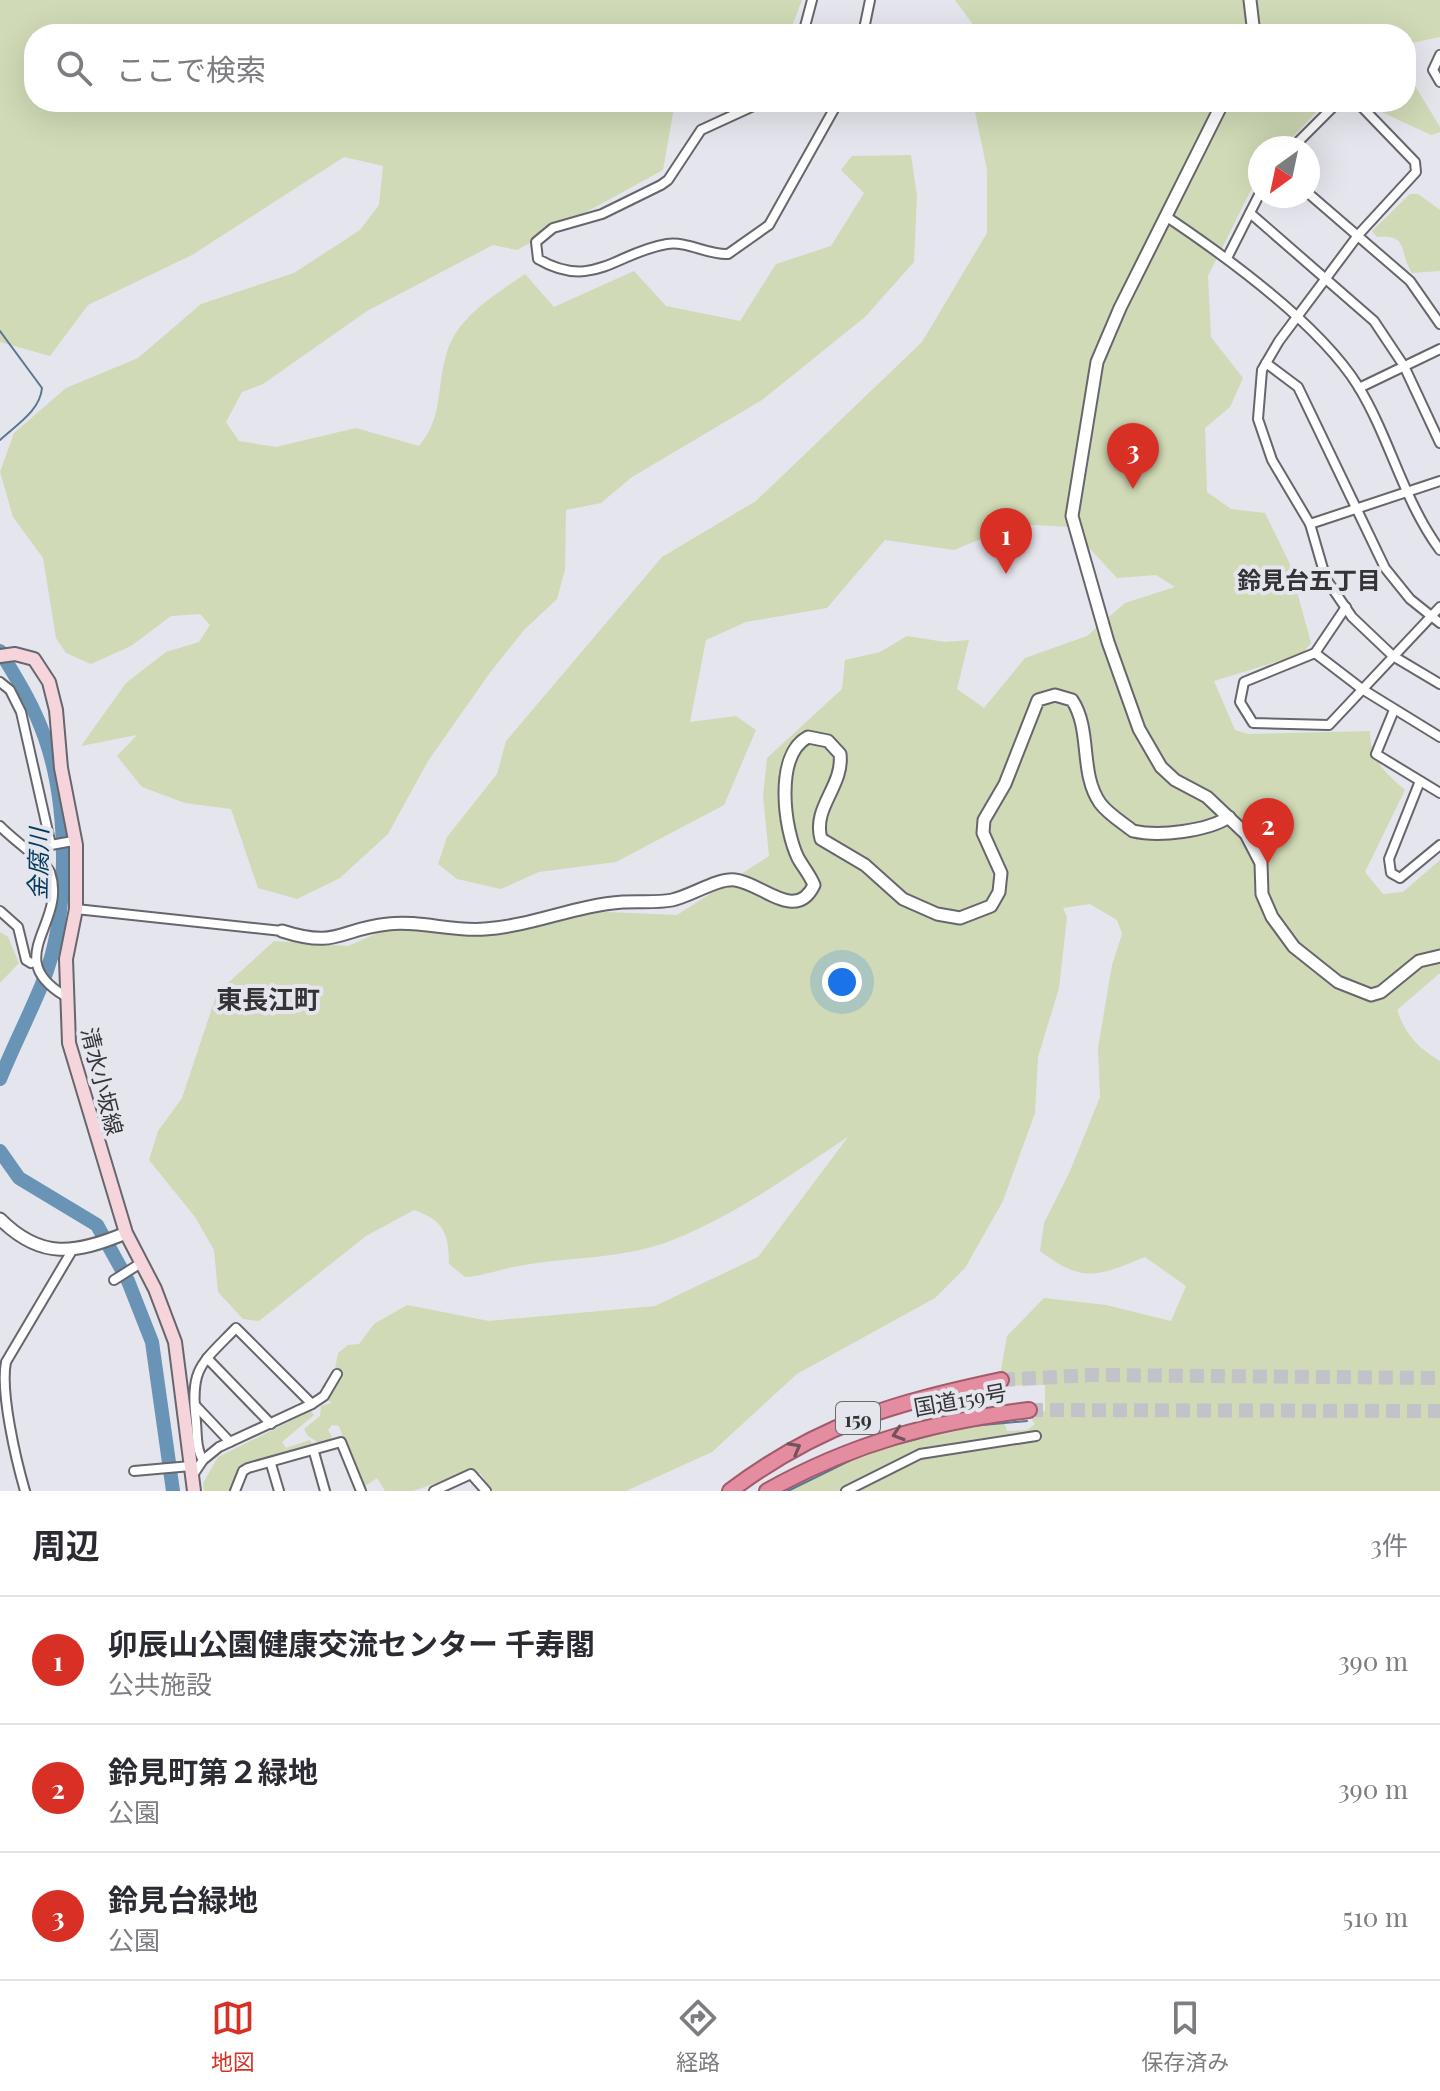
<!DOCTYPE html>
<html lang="ja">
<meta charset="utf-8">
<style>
body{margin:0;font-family:"Playfair Display","Noto Sans JP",serif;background:#f7f7f7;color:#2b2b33}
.compass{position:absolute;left:1248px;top:136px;width:72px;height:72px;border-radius:50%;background:#fff;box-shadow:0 8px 32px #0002;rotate:213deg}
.you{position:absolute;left:842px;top:982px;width:28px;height:28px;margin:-20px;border:6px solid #fff;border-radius:50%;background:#1a73e8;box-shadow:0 0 0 12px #1a73e833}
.badge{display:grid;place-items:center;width:52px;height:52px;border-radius:50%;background:#d93025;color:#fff;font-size:26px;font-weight:700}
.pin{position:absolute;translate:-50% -66px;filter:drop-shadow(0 2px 4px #0008)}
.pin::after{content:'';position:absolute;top:42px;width:28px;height:24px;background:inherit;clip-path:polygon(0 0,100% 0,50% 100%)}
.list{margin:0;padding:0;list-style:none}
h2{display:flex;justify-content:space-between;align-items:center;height:104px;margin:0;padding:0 32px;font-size:34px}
h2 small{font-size:26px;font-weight:400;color:#7c7c81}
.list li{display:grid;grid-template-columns:52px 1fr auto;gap:24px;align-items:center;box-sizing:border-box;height:128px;padding:0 32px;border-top:2px solid #e1e1e2}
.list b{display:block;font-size:30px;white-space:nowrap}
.list p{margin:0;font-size:26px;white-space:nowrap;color:#7c7c81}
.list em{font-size:26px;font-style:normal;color:#7c7c81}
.icon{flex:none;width:44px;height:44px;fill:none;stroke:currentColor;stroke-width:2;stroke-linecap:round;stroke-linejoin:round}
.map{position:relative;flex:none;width:1440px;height:1491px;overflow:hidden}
.search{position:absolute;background:#fff;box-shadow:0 8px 32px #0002;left:24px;right:24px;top:24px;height:88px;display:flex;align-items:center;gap:20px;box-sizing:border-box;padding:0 28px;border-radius:32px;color:#7c7c81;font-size:30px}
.sheet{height:488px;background:#fff}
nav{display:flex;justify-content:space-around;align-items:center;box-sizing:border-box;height:112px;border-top:2px solid #e1e1e2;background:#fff;font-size:22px;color:#7c7c81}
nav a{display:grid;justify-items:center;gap:4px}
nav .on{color:#d93025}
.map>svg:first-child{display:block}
.green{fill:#d0dab6}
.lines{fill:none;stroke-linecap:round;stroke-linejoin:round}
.stream{stroke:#597790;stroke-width:2}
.river{stroke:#6994b6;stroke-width:14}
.trunk-tunnel{stroke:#c2c2c9;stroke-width:14;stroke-dasharray:14 7;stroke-linecap:butt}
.minor-casing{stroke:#66666d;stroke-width:12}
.tertiary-casing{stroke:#66666d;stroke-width:15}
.secondary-casing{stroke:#66666d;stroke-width:16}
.trunk-casing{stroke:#a25b6c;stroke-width:18}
.minor{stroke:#fff;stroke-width:8}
.tertiary{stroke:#fff;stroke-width:11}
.secondary{stroke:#f5d4db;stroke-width:12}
.trunk{stroke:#e48ca0;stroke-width:14}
.oneway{stroke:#72535c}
.labels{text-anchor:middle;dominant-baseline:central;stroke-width:8;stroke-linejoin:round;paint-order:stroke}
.shield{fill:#e5e5ed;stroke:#69696e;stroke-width:2}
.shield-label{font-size:20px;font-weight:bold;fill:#343437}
.street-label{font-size:22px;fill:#343437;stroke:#e5e5ed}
.neighbourhood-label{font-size:24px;font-weight:bold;fill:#343437;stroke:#e5e5ed}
.water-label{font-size:24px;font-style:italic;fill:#023a5b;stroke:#e5e5ed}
.quarter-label{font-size:26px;font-weight:bold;fill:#343437;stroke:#e5e5ed}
</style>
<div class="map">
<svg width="1440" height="1491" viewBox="0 0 1440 1491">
<rect width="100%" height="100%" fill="#e5e5ed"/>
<g class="green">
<path d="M0,0H802L789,34H34V102H675L663,170L517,250L493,245L367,311L263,384L242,392L226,422L239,441L276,447L356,428L419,446C444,417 436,386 447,352C458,316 496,294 525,274L554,307L634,271L666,306L740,321L776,264L831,246L864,193L841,170L852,156L911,155L917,196L914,262L865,317L762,400L632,477L601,503L566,510L565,570L557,599L524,630L489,674L428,761L388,834L340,878L297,899L258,888L231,809L185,803L142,787L117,756L137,735L81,746L126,683L166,652L199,642L210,625L200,614L171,616L131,646L91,664L66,653L56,638L43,558L13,517L0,472L14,433L66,388L138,358L201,304L294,273L360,230L379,205L383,166L344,157L192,255L88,305L50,356L0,342Z"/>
<polygon points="955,0 1440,0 1440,37 1412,43 1406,70 1406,34 974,34 974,26"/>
<polygon points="1406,71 1440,127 1440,132 1431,135 1360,102 1406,102"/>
<path d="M973,102H1326L1282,148H1260V172L1208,276L1211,337L1243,378L1230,407L1205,428L1207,492L1231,509L1265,513L1289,562L1311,643L1302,654L1214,681L1235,730L1248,734L1370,731C1370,759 1385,773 1405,790L1365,872L1383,894L1403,892L1440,860V973L1397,1010C1405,1034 1418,1048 1440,1061V1491H847L923,1454L1033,1435L930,1449L838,1491H790C857,1451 929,1433 1004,1421L1007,1431L1027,1430L1035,1424L1030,1417L1045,1411V1385L998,1386L1007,1336L1044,1298L1106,1305L1171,1321L1186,1286L1145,1257C1098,1276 1083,1284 1040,1251L1044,1223L1070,1171L1100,1097L1098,1048L1112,965L1122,934L1117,920L1090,904L1063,908L1067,917L1059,988L1038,1057L1035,1113L1003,1201L965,1268L935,1298L797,1374L712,1452L626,1491H491L481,1474L470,1471L413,1491H385L377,1478L362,1488L339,1426L332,1425L328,1430L332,1437L322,1445L308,1436L304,1429L320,1416L321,1406L332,1403L326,1399L341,1380L335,1369L338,1353L348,1345L359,1344L374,1324L407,1305L489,1321L655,1306L758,1257L848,1137C793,1173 736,1215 675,1239C624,1260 571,1256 519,1266C500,1269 484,1276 465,1277L449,1264C449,1233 443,1220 414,1210L366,1236L259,1321L243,1319L218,1292L214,1250L195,1217L149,1160L158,1131L182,1098L217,993L274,941L348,946L389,928L471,937L585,911L677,915L769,856L763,797L767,758L842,689L845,660L880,652L907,636L945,642L969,640L957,689L984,708L1025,658L1087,636L1125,603L1175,587L1156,575L1117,578L1070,527L1017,524L954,550L885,540L827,608L746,622L706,640L690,722L736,716L756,730L724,805L616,862L539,872L501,889L457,879L438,864L447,837L497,774L506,741L662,557L756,501L922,342L987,233V170Z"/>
<path d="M1410,194H1418L1440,210V271L1412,273C1398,251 1410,234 1377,237L1372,231Z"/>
<polygon points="0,932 8,937 19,963 0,983"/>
<polygon points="311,1411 314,1415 282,1442 286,1448 310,1440 314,1448 280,1454 240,1470 232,1491 204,1491 203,1483 218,1457"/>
</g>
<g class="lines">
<g class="stream">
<path d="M0,331L42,388C40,411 16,425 0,440"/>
<polyline points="972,1426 1027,1421"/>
<polyline points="887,1447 939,1433"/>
<polyline points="788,1491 855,1458"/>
</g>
<g class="river">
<path d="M0,651C17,679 34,706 45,738C69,807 70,916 42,984C29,1016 13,1047 0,1079"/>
<polyline points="0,1151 19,1178 97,1225 128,1281 152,1342 173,1491"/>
</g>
<g class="trunk-tunnel">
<polyline points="1001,1380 1092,1375 1440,1378"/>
<polyline points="1029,1410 1440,1411"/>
</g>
<g class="minor-casing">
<g id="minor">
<polyline points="803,34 812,0"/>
<polyline points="863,34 870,0"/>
<polyline points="1440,55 1433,70 1440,82"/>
<path d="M762,102L701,130L668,180L661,185L602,214L553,228L536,242L538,259C593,291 617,252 667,244C688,241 707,255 728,254L769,225L838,102"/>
<polyline points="1292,148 1335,105 1360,105 1415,162 1416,172 1359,234 1279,341 1262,370 1258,419 1272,460 1310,524 1326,579 1352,617 1393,656 1440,684"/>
<polyline points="1308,193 1410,281 1440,324"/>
<polyline points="1250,213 1374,321 1404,366 1440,443"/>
<path d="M1167,217C1228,258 1319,324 1358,386C1390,438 1403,500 1440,550"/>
<polyline points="1227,258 1260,193"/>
<polyline points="1266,363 1298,387 1385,568 1410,599 1440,623"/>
<polyline points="1359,388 1440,349"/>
<polyline points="1310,524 1440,481"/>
<polyline points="1346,607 1315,653 1244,682 1240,702 1253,723 1329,725 1440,607"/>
<polyline points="1315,653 1362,689 1440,737"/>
<polyline points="0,682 10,690 21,712 51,845 73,841 76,845"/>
<polyline points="1394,710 1376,754 1440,793"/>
<polyline points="1420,781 1389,859 1391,873 1400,878 1440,845"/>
<path d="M0,826C11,838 46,863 50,872C68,924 0,957 65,996"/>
<polyline points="76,909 282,931"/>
<polyline points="0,911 18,927 26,960 31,963"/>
<polyline points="114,1280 141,1263"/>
<polyline points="207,1358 271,1424"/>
<polyline points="195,1405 230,1442"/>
<polyline points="314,1452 325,1491"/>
<polyline points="203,1460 219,1447 312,1404 324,1396 337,1374"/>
<polyline points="271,1464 279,1491"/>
<polyline points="134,1471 191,1466"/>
<path d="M193,1475L203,1460C196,1449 197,1434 196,1422C190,1368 200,1365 236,1328L312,1404"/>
<path d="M25,1491C16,1460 0,1392 6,1362L73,1249"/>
<polyline points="235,1491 243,1471 248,1468 341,1442 361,1491"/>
<polyline points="434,1491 471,1474 486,1491"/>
<polyline points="846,1491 920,1454 1036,1436"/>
</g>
</g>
<g class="tertiary-casing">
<g id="tertiary">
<polyline points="1250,0 1254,34"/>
<polyline points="1223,102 1120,308 1097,362 1072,516 1108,642 1139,729 1161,767 1175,780 1207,797 1246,834 1261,863 1262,894 1272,917 1294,947 1338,982 1371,995 1381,992 1419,961 1440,956"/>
<path d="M282,931C339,949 338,929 388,924C420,920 453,932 485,929C532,926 576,905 623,902C639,901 656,903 672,900C691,896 717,878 735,880C762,883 796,923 814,885C810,875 803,867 798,858C784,829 774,755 808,737L828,741L840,754C844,786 812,807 821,839L865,865L903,899L937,914L960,918L991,906L999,892L1001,873L983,833L984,820L1005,784L1038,700L1055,695L1072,700C1092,730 1079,773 1100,803C1108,814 1123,823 1133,831C1160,837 1207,831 1229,817"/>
<path d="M0,1219C41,1260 75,1254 126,1233"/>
</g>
</g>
<g class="secondary-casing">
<polyline id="secondary" points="0,656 15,654 34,659 49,682 56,710 61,768 76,845 76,909 66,959 69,1043 126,1233 155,1289 175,1342 194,1491"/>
</g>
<g class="trunk-casing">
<g id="trunk">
<path d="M730,1491C819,1424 894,1403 1001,1380"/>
<path d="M767,1491C853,1443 932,1422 1029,1410"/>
</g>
</g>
<use href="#minor" class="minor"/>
<use href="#tertiary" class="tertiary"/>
<use href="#secondary" class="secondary"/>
<use href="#trunk" class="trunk"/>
</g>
<defs><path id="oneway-chevron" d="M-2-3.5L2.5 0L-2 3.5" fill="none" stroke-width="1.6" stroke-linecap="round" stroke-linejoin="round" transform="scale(2)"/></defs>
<g class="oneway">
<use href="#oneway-chevron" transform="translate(898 1434) rotate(162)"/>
<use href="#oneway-chevron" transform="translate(795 1448) rotate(-29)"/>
</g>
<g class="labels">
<rect class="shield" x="836" y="1402" width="44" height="32" rx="6"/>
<g class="shield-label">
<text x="858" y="1418">159</text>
</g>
<g class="street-label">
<text transform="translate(103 1081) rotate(76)">清水小坂線</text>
<text transform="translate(960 1399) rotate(-10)">国道159号</text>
</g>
<g class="neighbourhood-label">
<text x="1309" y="579">鈴見台五丁目</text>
</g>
<g class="water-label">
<text transform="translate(37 864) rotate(-89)">金腐川</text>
</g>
<g class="quarter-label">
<text x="268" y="998">東長江町</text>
</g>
</g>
</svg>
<svg class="compass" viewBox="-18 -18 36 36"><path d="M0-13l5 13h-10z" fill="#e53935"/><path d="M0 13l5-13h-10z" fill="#7c7c81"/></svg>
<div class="you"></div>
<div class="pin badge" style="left:1006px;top:574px">1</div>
<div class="pin badge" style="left:1268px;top:864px">2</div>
<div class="pin badge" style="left:1133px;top:489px">3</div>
<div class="search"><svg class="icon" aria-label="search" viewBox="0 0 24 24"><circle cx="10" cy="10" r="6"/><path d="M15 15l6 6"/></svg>ここで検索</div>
</div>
<section class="sheet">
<h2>周辺<small>3件</small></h2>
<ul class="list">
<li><span class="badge">1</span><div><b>卯辰山公園健康交流センター 千寿閣</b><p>公共施設</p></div><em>390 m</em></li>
<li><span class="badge">2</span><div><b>鈴見町第２緑地</b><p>公園</p></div><em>390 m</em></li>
<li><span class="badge">3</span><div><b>鈴見台緑地</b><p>公園</p></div><em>510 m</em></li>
</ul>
</section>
<nav>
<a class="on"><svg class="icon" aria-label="map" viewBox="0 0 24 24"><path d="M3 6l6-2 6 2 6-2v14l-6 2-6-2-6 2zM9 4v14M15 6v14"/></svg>地図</a>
<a><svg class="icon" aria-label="directions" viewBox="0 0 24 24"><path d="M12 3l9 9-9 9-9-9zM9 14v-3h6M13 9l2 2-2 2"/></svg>経路</a>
<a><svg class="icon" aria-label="saved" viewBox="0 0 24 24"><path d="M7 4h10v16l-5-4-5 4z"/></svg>保存済み</a>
</nav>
